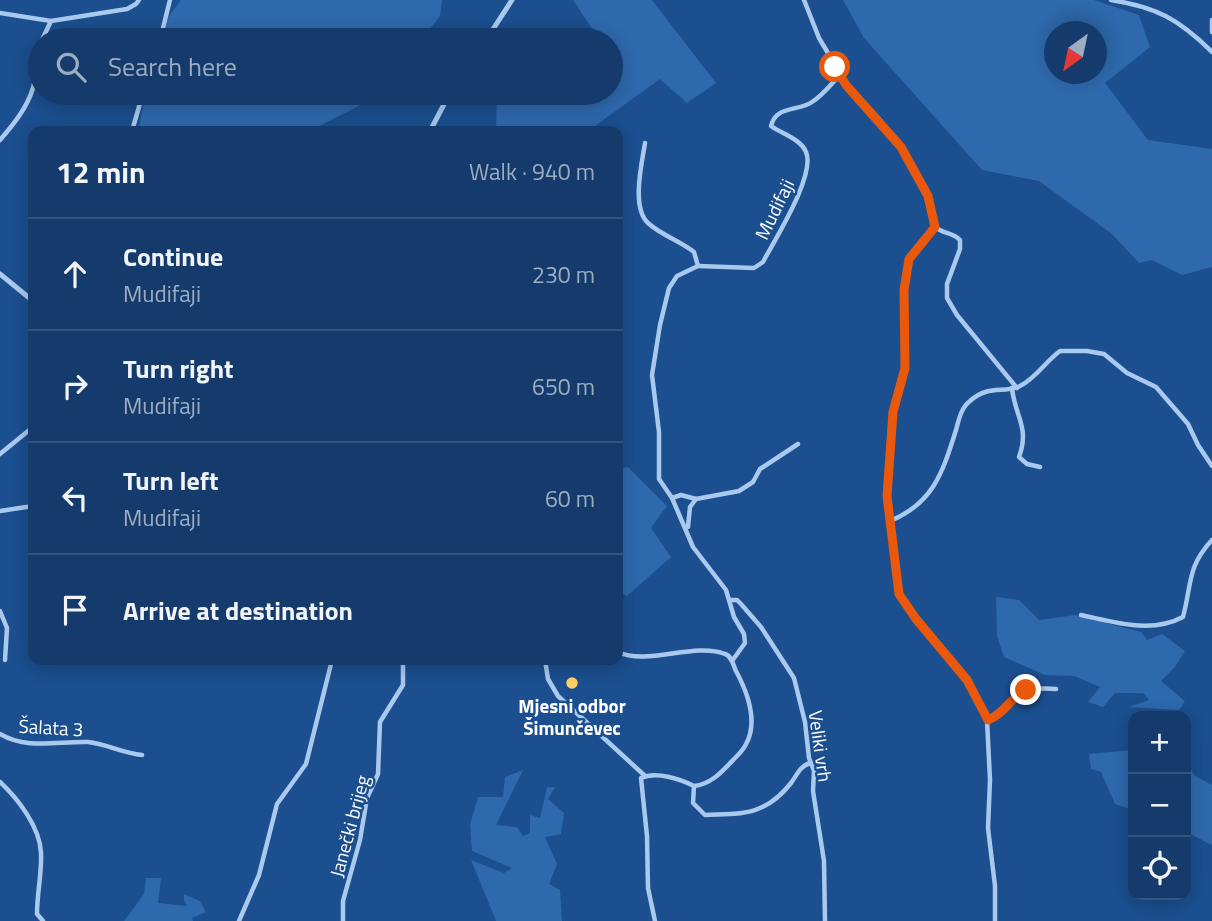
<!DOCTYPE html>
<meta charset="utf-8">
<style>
body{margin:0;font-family:"Titillium Web",sans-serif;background:#214673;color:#f1f3f6}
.controls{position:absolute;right:21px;bottom:21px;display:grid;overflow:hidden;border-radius:14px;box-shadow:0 4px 18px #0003}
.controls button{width:63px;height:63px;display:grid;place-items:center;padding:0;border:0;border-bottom:2px solid #33557e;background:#143b6b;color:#f1f3f6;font:35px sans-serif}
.compass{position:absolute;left:1044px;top:21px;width:63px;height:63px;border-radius:50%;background:#143b6b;box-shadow:0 4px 18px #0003;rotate:213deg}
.stop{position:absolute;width:21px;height:21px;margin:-16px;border:5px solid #ea580c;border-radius:50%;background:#fff}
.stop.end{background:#ea580c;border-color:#fff;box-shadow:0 2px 7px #0008}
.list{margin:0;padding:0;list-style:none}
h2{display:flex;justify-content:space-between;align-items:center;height:91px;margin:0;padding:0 28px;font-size:30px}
h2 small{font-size:23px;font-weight:400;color:#9dadc1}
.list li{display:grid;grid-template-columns:46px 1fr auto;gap:21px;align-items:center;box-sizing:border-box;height:112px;padding:0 28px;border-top:2px solid #33557e}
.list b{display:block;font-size:26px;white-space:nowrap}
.list p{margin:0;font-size:23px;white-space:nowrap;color:#9dadc1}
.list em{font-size:23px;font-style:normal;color:#9dadc1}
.icon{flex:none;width:38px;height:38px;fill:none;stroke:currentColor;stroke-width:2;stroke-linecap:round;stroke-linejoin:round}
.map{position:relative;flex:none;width:1212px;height:921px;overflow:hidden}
.search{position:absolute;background:#143b6b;box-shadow:0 4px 18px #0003;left:28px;top:28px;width:595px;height:77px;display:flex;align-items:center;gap:18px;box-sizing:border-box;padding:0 24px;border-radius:38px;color:#9dadc1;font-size:26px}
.panel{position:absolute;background:#143b6b;box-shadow:0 4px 18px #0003;left:28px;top:126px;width:595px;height:539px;border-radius:14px}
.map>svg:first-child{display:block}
.green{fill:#2e69ad;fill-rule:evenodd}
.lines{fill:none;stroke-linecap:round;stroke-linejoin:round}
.minor{stroke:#a9c9ee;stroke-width:4.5}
.tertiary{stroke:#a9c9ee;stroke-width:5}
.route{stroke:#ea580c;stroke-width:9}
.poi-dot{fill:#ffd166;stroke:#1b4f8f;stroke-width:2.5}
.labels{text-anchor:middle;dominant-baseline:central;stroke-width:5;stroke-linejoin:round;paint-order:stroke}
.street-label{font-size:19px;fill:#fff;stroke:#1b4f8f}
.poi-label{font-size:19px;font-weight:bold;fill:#fff;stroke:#1b4f8f}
</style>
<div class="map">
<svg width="1212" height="921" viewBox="0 0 1212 921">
<rect width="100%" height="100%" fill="#1b4f8f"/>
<g class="green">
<polygon points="181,0 442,0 440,16 421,40 161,40 169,16"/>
<polygon points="573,0 652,0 716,83 687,103 660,79 588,131 496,131 497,93 611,93 611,40 578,40 595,33"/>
<path d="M843,0H1094L1139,15L1150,47L1105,83L1148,140L1212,149V267L1182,275L1152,260L1139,263L1112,234L1039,181L982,170L864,38ZM1054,32H1096V74H1054Z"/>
<polygon points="146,93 380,93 376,97 310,131 138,131"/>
<polygon points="628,467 667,506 651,528 671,557 627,596 618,591 618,469"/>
<polygon points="996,597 1019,600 1039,620 1075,615 1141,632 1147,640 1162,634 1185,651 1175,667 1161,681 1185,701 1179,710 1129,707 1149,700 1143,693 1115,693 1103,707 1088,702 1100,687 1074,676 1045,675 1004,657 997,636"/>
<polygon points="1133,750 1133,810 1115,804 1101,772 1091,769 1089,754"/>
<polygon points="1186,761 1195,776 1212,785 1212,845 1186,832"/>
<polygon points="523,770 496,825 517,827 523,836 530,833 530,815 540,818 547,787 555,787 548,799 564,813 561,834 545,837 557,864 549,884 560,890 562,921 496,921 471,860 504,873 512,868 472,851 470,825 478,797 503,797 505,777"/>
<polygon points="146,878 161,878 158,903 187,906 184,901 184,894 200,901 206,912 192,918 193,921 124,921 144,894"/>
</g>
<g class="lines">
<g class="minor">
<path d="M804,0L819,38L847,85L880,120L913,166L932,207L935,227C943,234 953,232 960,240V249L947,284V298L957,315L1017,388"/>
<path d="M1111,0C1156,7 1179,19 1212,52"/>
<polyline points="0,13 51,21"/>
<polyline points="1212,20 1212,32"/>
<polyline points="42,40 51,21 127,9 136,4 139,0"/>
<polyline points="160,40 170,0"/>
<polyline points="132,131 143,93"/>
<path d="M0,140C13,125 27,108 33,88C37,73 34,58 40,43"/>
<path d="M645,143C642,163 631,207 648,223C661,235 680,241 694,252L698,266L677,276L669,288L660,325L652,375L659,432V479L672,498L693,547L726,590L734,617L744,634L745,643L732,661"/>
<path d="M935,227L909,259L904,290L905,367L893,412L887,496L899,594L917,619L967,680L987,720C1021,707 1005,685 1056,689"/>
<path d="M698,266L754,268L763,262C775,239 816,175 806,152C801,139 782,134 771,126C776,105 797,112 812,102C823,95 831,84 840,75"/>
<path d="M1012,388C1015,417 1030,427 1019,457L1027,464L1040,467"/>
<polyline points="0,454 33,427"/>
<polyline points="672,498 681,495 696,499 739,491 753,482 760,469 798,444"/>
<polyline points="0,511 33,506"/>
<path d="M890,521C934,503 943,471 956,430C959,419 961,408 970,401C989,384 1004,394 1020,386C1036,378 1045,362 1060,351H1087L1104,354L1127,373L1156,387L1188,424L1198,445L1212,466"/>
<polyline points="688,527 690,507 696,499"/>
<polyline points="730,600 737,600 741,604 761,627 794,678 805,722 809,758 814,771 813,791 824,861 825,921"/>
<polyline points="0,611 7,628 5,660"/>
<path d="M1081,615C1114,622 1151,634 1183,617C1192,583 1187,567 1212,540"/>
<path d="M618,652C647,666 694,642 725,654C732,656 733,665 736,671C750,697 762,732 737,756C724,769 713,784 694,786C680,779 656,771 641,778L647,836L648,888L655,921"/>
<polyline points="545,660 548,679 558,696 644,775"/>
<polyline points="987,720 990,780 988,828 995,886 995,921"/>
<path d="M0,734C26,750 59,741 88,742C106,744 123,753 142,755"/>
<path d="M0,782C18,799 40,827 41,853C42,873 37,893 37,914L43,921"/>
<path d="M694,786L693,803L705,815C743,814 766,815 791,783C797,775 800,766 810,763"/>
<polyline points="239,921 259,875 277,804 306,764 332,660"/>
<polyline points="343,921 343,901 360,840 367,798 378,774 380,722 403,685 403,660"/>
</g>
<g class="tertiary">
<polyline points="486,40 512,0"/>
<polyline points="430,131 450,93"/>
<polyline points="0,274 33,301"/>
</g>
</g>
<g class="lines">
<path class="route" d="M835,67L846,85L901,147L928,196L935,227L909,259L904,290L905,368L893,412L887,496L899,594L916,619L967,680L988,720C1004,714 1010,698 1026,690"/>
</g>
<circle class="poi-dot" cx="572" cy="683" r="7"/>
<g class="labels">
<g class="street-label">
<text transform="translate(774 209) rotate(-64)">Mudifaji</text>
<text transform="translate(51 727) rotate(3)">Šalata 3</text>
<text transform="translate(821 746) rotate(82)">Veliki vrh</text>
<text transform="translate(349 826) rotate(-75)">Janečki brijeg</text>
</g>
<g class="poi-label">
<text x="572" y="705">Mjesni odbor<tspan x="572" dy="22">Šimunčevec</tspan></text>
</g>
</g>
</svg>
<div class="controls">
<button>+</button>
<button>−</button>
<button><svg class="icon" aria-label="locate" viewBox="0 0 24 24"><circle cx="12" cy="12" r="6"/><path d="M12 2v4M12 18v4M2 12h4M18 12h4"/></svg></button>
</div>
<svg class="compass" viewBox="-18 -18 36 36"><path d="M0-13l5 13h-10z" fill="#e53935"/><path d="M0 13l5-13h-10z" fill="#9dadc1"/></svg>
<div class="stop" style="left:835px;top:67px"></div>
<div class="stop end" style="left:1026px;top:690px"></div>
<div class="search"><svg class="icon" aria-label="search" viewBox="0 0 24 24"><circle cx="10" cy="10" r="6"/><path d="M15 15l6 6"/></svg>Search here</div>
<section class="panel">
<h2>12 min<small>Walk · 940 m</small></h2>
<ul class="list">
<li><svg class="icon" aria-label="ahead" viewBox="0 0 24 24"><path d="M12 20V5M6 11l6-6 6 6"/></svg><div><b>Continue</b><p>Mudifaji</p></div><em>230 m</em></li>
<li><svg class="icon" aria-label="right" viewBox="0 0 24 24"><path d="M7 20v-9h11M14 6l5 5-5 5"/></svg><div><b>Turn right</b><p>Mudifaji</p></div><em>650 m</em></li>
<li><svg class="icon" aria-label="left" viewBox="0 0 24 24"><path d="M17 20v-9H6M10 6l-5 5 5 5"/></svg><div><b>Turn left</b><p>Mudifaji</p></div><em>60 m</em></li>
<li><svg class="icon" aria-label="arrive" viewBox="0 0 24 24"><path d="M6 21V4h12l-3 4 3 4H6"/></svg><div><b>Arrive at destination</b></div></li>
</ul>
</section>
</div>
